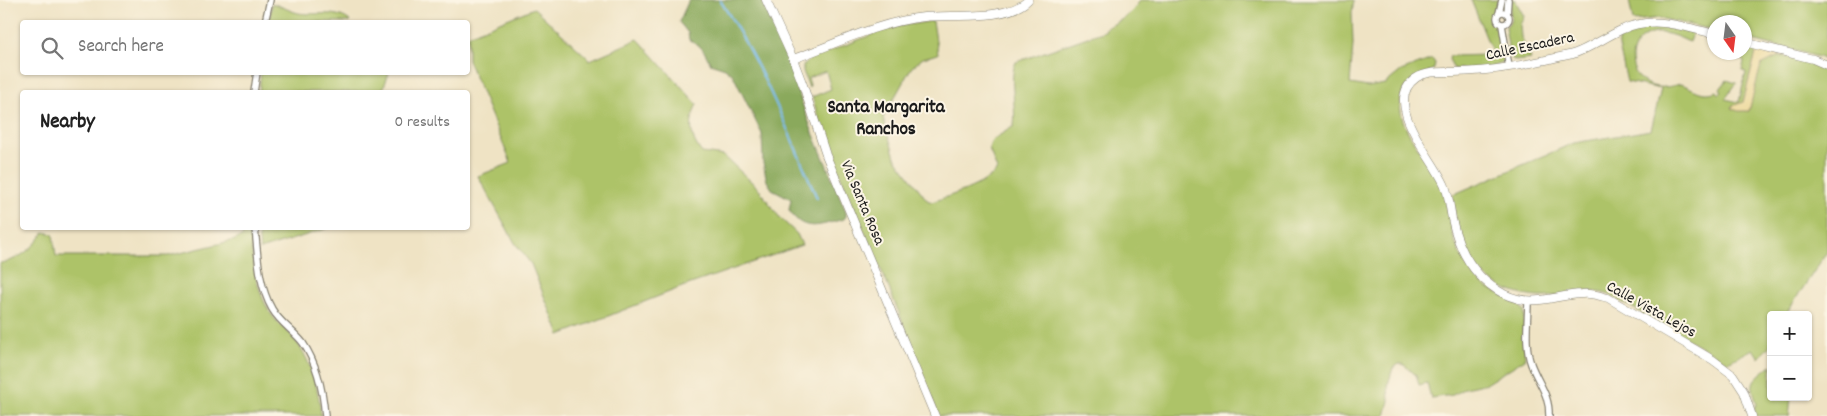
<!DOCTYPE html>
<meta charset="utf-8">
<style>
body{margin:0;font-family:Dekko,sans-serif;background:#f2f2f2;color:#222}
.controls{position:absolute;right:15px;bottom:15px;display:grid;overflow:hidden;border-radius:5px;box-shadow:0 1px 4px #0004}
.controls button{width:45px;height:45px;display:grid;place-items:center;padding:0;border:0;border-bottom:1px solid #e0e0e0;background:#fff;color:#222;font:25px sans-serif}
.compass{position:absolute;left:1707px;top:15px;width:45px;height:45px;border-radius:50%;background:#fff;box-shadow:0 1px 4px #0004;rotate:166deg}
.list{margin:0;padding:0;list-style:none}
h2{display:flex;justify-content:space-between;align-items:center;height:65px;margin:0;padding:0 20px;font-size:21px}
h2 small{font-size:16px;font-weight:400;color:#767676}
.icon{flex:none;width:28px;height:28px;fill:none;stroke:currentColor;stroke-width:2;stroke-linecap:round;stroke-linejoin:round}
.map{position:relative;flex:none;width:1827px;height:416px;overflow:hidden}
.search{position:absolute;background:#fff;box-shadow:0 1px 4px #0004;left:20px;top:20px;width:450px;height:55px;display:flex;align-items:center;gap:12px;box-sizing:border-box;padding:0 18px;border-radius:5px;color:#767676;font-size:19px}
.panel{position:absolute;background:#fff;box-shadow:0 1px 4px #0004;left:20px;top:90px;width:450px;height:140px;border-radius:5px}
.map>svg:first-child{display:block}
.green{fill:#adc368;stroke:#647042}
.forest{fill:#8aa95c;stroke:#53623c}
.sand{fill:#eeda9e;stroke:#857b5d}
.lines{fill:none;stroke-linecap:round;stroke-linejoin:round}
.stream{stroke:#7dbff2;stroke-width:2}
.street-casing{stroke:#868070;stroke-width:8}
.secondary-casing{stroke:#868070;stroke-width:9}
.street{stroke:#fff;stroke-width:5.5}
.secondary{stroke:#fff;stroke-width:8}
.labels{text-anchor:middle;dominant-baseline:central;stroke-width:4;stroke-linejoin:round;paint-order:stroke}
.street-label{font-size:16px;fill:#1c1c1c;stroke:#fcf5e5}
.quarter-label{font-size:19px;font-weight:bold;fill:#1c1c1c;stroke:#fcf5e5}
</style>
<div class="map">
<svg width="1827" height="416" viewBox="0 0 1827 416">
<rect width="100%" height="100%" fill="#fcf5e5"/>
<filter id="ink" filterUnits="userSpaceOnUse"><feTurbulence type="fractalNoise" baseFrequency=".02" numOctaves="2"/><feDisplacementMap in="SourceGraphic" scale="10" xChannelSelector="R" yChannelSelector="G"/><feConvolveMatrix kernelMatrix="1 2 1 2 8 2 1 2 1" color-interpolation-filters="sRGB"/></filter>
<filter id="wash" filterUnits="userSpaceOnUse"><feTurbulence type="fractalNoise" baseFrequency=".0096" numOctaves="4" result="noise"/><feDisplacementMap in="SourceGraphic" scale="20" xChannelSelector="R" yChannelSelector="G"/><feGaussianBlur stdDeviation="1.12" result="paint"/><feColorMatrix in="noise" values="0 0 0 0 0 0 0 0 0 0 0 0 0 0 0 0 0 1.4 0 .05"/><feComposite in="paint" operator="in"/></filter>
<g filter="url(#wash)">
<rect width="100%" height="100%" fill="#efe3c4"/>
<g class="green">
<path d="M1140,0H1354L1352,13L1353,44L1350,84L1368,87L1385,84L1401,71L1432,59L1435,63L1434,69C1421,76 1404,80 1401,97C1395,128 1426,153 1438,179C1454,216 1446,243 1475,277C1489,294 1514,296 1524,311V340L1525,359L1487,383L1465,388L1453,395L1431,398L1427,383L1419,385L1416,375L1403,364H1399L1393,368L1388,384L1389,401L1385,416H939C921,371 905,326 886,281C860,220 831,160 812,97L831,89L826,71L808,78L810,85L809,88L803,71V66L810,59L876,33L900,26L933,21L938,54L923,58L911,68L883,118L895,157L927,200L932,202C951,195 985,186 997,170L989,148L992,140L1014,126C1017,109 1008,76 1016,62L1105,31L1106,28C1120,21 1133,14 1140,0Z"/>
<path d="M1471,0H1498L1493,19L1494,23L1499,28L1504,60C1494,72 1468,68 1454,69L1449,59L1450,56L1491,55L1492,52Z"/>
<polygon points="1511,0 1515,0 1524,16 1520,25 1521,37 1531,59 1515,61 1510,57 1505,28 1511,20 1510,13"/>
<polygon points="1629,0 1827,0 1827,61 1819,57 1745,38 1744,22 1714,22 1714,30 1659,18 1633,21"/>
<path d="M272,3C281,6 290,11 298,13C315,16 337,9 351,22H269Z"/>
<path d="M534,8L590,60L638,39L697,104C689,121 689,137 702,153L724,156L758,188L780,218L797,234L802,245L682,287L560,335L531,264L515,243L478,176L511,163L468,60V35Z"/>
<path d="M1658,26L1691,32L1692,34L1689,42C1679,37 1663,30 1651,34C1623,42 1627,83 1657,87C1665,88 1672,86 1680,84C1695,88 1700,97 1717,91L1719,94L1722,92L1720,89L1727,80L1736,83V84L1725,99L1739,102L1746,72L1742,71L1744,62L1743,60L1731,59L1719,53L1744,52L1745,46L1757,49L1743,103L1732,106L1749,111C1751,102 1756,71 1761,66C1776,47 1810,61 1827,70V252L1785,315H1771V344L1759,358L1753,349L1728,362L1610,295C1581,286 1572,295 1545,297C1515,298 1482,282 1468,255C1458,236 1455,215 1452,195L1574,143L1651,130L1661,89L1627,82L1617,37L1633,30Z"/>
<polygon points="261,73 261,72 389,73 382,92 259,92"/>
<path d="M241,228H250C252,255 254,284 268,309C274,320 282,326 291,335C310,356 319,388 321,416H0V263C18,261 35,247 44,232L53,234L56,256H168L235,240L243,236Z"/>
<polygon points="258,228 328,228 260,250"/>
<path d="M1771,365V397H1791L1789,416H1756L1754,407L1757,405C1750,379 1750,383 1771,365Z"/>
</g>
<path class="forest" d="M689,0H762L786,58L811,128L846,211V216L844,219C821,225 803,234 789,210L791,199L772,189L767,181L763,163L762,134L733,75L725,68L710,63C705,52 701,44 689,40L688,33L679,22Z"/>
<polygon class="sand" points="1757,49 1785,55 1777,57 1761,65 1749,111 1738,111 1731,108 1732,106 1743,102"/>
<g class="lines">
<path class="stream" d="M720,0C760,62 788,130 817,198"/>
</g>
</g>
<g filter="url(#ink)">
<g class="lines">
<g class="street-casing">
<g id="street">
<circle cx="1503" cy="18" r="6"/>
<polyline points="1499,13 1502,0"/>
<polyline points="1507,14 1508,0"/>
<polyline points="265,22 270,0"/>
<polyline points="1502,25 1509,67"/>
<polyline points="254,92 257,72"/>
<path d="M255,228C258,256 258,284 272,309C280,323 294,331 303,343C318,365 323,391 325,416"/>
<path d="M1528,301C1528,321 1524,345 1531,364C1538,383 1550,395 1549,416"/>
</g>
</g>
<g class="secondary-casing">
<g id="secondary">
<polyline points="766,0 793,59 803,85 826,155 935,416"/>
<path d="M1714,34C1683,26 1652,15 1621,30C1604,38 1590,48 1573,54C1533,63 1494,72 1453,72C1440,72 1427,71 1416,78C1380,103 1435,160 1445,186C1449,196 1450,208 1452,219C1459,252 1474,278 1504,294C1533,308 1554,295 1582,294C1591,293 1600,296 1608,298L1713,360L1733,375L1744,392L1752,416"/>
<polyline points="1744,42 1813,59 1827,65"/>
<path d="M793,59C836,44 879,22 924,17C953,14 1008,21 1028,0"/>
</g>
</g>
<use href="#street" class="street"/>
<use href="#secondary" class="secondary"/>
</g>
</g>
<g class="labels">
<g class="street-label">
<text transform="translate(1530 47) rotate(-12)">Calle Escadera</text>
<text transform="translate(862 203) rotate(67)">Via Santa Rosa</text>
<text transform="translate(1651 310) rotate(29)">Calle Vista Lejos</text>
</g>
<g class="quarter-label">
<text x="886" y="108">Santa Margarita<tspan x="886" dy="22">Ranchos</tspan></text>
</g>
</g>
</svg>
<div class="controls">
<button>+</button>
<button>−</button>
</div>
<svg class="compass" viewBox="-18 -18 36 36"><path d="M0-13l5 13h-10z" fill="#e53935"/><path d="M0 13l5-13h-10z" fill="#767676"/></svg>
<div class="search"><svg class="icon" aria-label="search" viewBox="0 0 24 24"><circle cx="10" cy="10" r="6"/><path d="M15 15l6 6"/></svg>Search here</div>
<section class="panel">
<h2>Nearby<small>0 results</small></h2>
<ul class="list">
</ul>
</section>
</div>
